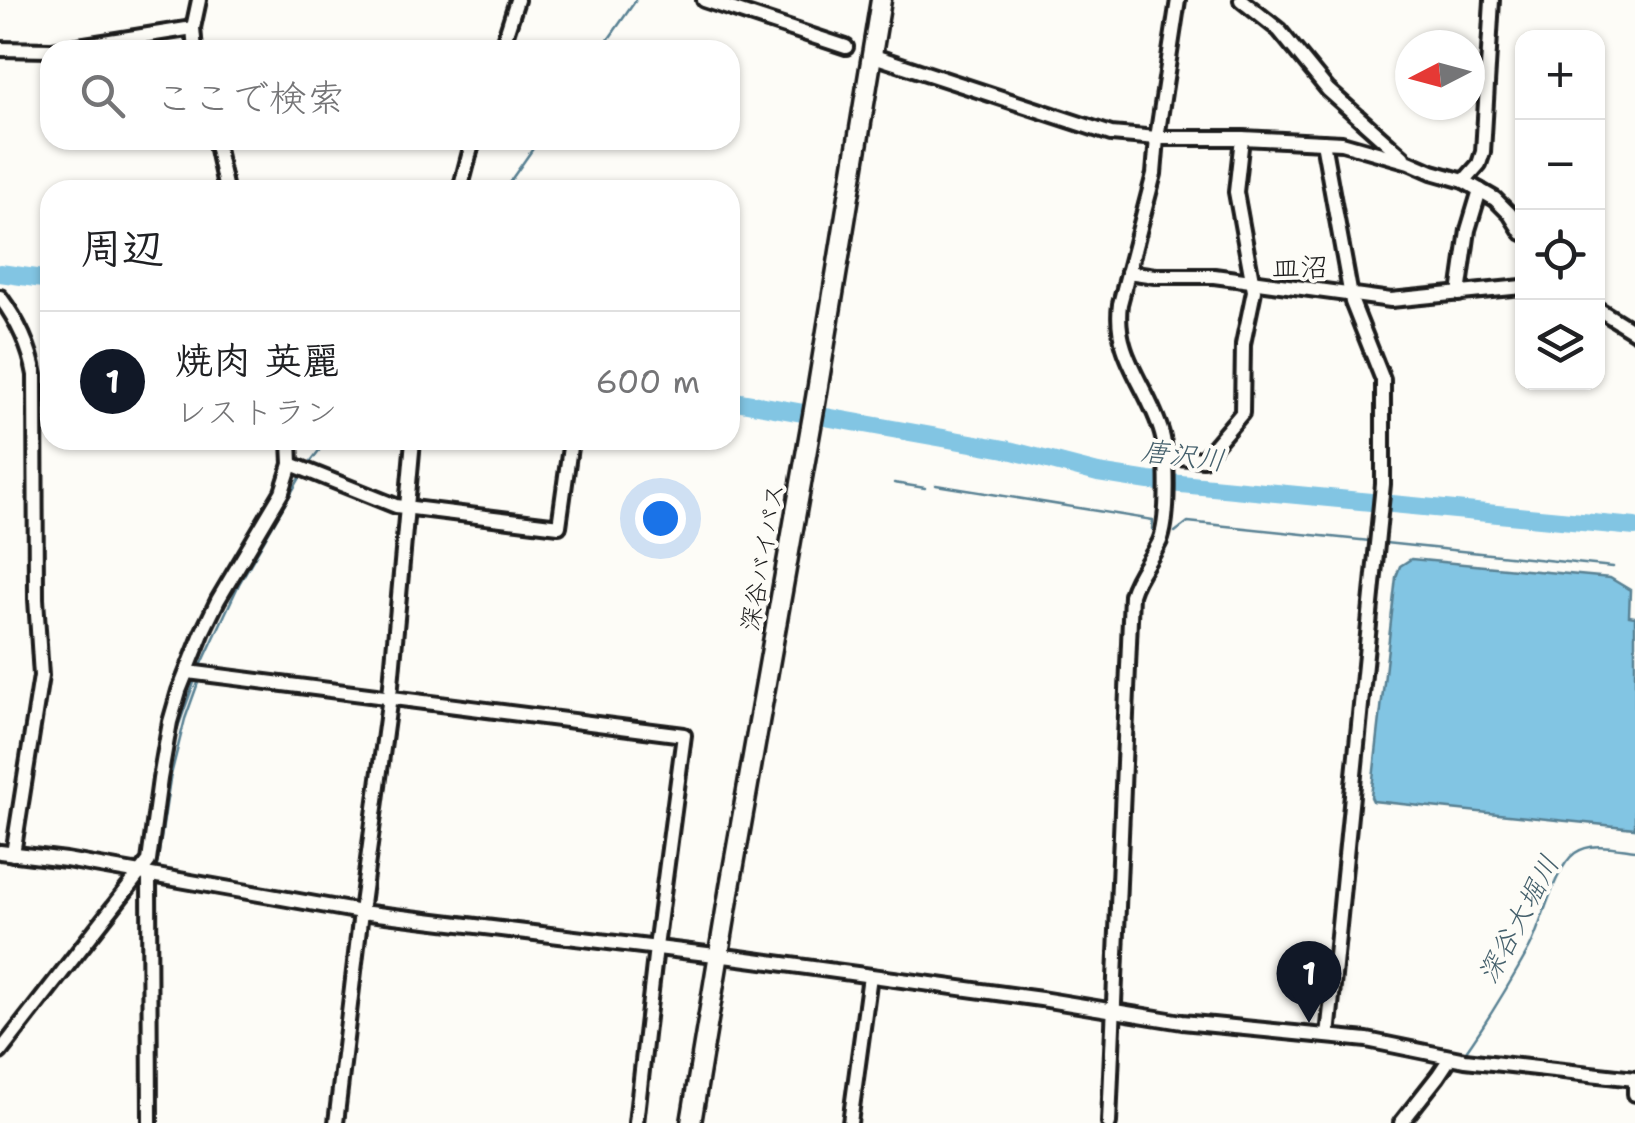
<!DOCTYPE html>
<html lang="ja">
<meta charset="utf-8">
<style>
body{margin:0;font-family:"Shantell Sans","Klee One",sans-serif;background:#f6f6f6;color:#202124}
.controls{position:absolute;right:30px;top:30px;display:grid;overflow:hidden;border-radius:20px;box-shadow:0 2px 8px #0004}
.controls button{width:90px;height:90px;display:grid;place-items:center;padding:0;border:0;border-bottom:2px solid #e0e0e0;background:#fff;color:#202124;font:50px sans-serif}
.compass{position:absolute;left:1395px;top:30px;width:90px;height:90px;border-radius:50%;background:#fff;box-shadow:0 2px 8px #0004;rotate:264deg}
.you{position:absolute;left:660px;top:518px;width:35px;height:35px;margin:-25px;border:8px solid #fff;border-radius:50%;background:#1a73e8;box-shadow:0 0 0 15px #1a73e833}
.badge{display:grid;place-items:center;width:65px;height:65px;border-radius:50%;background:#111827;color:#fff;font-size:32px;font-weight:700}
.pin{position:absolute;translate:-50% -82px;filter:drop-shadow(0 2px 5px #0008)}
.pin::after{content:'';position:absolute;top:52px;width:35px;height:30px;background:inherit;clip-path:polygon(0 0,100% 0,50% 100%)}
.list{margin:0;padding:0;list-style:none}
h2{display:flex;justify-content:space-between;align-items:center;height:130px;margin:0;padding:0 40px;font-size:42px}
h2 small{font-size:32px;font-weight:400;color:#757577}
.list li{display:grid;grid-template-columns:65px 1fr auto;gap:30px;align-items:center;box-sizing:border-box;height:140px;padding:0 40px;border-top:2px solid #e0e0e0}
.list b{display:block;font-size:38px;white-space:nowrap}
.list p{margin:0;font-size:32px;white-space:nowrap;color:#757577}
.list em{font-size:32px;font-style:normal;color:#757577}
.icon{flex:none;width:55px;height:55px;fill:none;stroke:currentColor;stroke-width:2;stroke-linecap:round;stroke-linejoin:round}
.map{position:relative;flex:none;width:1635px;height:1123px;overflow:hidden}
.search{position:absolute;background:#fff;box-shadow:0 2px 8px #0004;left:40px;top:40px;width:700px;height:110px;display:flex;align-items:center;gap:25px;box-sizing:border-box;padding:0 35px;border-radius:30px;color:#757577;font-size:38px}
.panel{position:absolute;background:#fff;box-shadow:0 2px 8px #0004;left:40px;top:180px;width:700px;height:270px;border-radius:30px}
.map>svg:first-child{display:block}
.water{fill:#82c5e3;stroke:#598193;stroke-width:2.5}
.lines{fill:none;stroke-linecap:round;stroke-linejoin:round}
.stream{stroke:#598193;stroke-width:2.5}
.river{stroke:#82c5e3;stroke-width:18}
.minor-casing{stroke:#1c1c1c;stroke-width:20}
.highway-casing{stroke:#1c1c1c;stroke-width:25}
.minor{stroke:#fdfcf7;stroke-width:12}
.highway{stroke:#fdfcf7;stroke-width:18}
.labels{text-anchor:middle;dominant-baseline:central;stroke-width:8;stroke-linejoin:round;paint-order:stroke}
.street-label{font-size:25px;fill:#1c1c1c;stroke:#fdfcf7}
.neighbourhood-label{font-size:28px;fill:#1c1c1c;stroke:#fdfcf7}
.water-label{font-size:28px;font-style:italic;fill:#45606c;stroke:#fdfcf7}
</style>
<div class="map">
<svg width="1635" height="1123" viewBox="0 0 1635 1123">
<rect width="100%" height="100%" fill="#fdfcf7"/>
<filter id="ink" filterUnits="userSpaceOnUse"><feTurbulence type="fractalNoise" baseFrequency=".01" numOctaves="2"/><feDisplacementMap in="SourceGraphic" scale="20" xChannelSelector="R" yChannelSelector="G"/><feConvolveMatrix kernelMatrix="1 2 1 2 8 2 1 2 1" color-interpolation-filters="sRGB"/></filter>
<g filter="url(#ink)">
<polygon class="water" points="1411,559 1610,578 1630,590 1629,616 1635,617 1635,828 1373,801 1371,797 1396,577 1400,566"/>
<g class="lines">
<g class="stream">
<polyline points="601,50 636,0"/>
<polyline points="504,190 539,140"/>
<polyline points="308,465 327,440"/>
<polyline points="894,483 925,488"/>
<polyline points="936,485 1153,520 1152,529"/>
<polyline points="1175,532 1188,522 1370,541"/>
<polyline points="1385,543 1613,567"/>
<polyline points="200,668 239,584 301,476"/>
<polyline points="174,738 195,680"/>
<polyline points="156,872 170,779 185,719 199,680"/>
<polyline points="60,985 138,885"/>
<path d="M1464,1054C1488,1020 1509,985 1529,949C1542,925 1554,868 1575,853C1591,841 1617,848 1635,850"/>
<polyline points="1409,1123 1455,1065"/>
</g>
<g class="river">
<polyline points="0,273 50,280"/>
<polyline points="730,400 1005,449 1098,473 1149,481 1635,527"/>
</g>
<g class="minor-casing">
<g id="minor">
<polyline points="704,0 846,47"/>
<polyline points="1241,0 1279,30 1328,90 1403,157"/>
<polyline points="0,49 50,50"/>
<polyline points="53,50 193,28"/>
<polyline points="195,50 193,28 199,0"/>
<polyline points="501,50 517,0"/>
<polyline points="880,58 1111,134 1157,138 1242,138 1342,143 1409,162 1432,172 1464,181 1495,199 1510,214 1522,233"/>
<polyline points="215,140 226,190"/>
<polyline points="1323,142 1352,302 1383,380 1383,484 1328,1036"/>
<polyline points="1464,181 1479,164 1483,152 1492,0"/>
<polyline points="460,190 473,140"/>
<polyline points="1128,272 1155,276 1214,276 1391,300 1522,287"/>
<polyline points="1459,294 1468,230 1480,190"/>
<path d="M0,297C17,320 30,347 35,375L36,599L41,676L13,854"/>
<polyline points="1598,309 1635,332"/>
<polyline points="1165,456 1203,459 1242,413 1243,344 1254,291 1236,192 1242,138"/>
<polyline points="291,464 396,506 559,526 571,440"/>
<polyline points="188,672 684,735 656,947 636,1123"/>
<polyline points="0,852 66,860 361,912 740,958 1041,999 1182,1022 1367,1040 1465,1060 1635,1079"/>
<polyline points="149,876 150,1123"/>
<polyline points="0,1052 149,861 160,779 170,722 179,691 203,631 218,600 282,492 291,464 290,440"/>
<polyline points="1635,1079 1635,1094"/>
<polyline points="336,1123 361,912 390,696 413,440"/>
<polyline points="850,1123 870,976"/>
<path d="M1109,1123L1131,595C1137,574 1151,560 1160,541C1169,519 1168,456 1162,434C1149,387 1113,356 1120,304L1154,174L1157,138L1178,0"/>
<polyline points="1401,1123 1438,1076 1450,1058"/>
</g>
</g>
<g class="highway-casing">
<polyline id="highway" points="691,1123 730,887 816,398 881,0"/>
</g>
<use href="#minor" class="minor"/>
<use href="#highway" class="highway"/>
</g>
</g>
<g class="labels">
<g class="street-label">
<text transform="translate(762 557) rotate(-80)">深谷バイパス</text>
</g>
<g class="neighbourhood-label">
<text x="1300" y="267">皿沼</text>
</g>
<g class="water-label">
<text transform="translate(1183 455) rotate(7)">唐沢川</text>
<text transform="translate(1518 919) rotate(-62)">深谷大堀川</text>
</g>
</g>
</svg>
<div class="controls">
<button>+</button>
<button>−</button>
<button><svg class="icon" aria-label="locate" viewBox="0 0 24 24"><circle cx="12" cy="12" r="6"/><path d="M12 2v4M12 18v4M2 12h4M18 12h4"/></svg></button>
<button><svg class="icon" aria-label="layers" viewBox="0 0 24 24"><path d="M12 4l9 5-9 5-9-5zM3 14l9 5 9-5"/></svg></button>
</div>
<svg class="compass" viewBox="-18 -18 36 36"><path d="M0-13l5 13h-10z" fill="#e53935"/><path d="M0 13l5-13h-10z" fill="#757577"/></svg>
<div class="you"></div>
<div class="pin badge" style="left:1309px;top:1023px">1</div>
<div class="search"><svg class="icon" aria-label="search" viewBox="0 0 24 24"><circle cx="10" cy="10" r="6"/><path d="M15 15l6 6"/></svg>ここで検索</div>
<section class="panel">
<h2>周辺<small></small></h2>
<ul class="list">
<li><span class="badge">1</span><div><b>焼肉 英麗</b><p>レストラン</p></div><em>600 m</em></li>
</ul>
</section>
</div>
